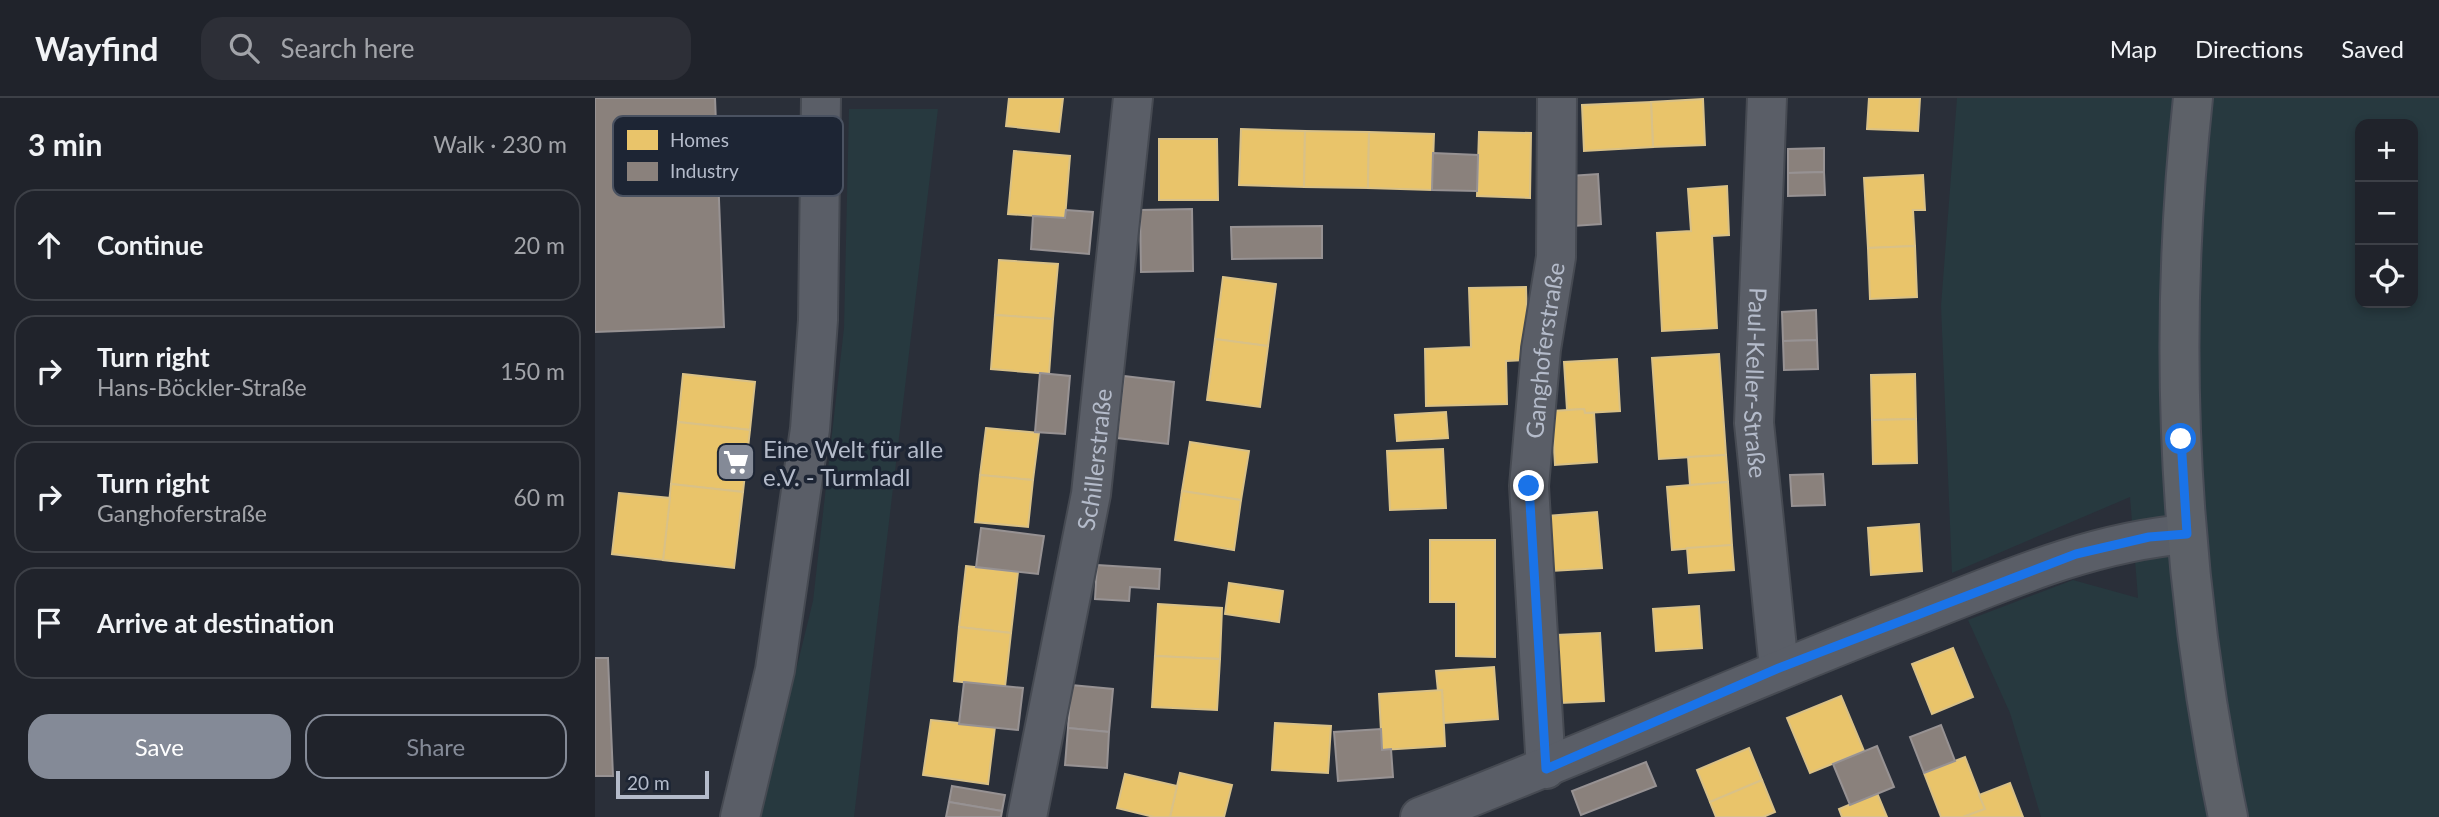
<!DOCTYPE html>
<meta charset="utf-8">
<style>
body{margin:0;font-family:Lato,sans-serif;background:#2d2f37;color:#f1f3f6}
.controls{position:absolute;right:21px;top:21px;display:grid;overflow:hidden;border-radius:14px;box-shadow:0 4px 10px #0003}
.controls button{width:63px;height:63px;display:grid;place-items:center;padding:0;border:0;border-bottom:2px solid #3d4047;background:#20232b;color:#f1f3f6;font:35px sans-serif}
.scale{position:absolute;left:21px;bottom:18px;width:93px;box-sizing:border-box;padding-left:7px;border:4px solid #b4bbca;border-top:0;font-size:19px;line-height:24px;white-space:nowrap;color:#b4bbca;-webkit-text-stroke:5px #1d2534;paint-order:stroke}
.stop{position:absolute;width:21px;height:21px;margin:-16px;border:5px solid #1a73e8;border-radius:50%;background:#fff}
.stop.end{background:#1a73e8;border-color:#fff;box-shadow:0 2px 7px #0008}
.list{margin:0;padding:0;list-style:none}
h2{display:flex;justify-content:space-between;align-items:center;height:91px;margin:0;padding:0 28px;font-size:30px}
h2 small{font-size:23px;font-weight:400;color:#a2a4a9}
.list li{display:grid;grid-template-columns:46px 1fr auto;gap:21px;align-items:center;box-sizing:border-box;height:112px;margin:0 14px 14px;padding:0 14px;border:2px solid #3d4047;border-radius:21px}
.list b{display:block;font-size:26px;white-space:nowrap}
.list p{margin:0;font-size:23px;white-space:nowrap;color:#a2a4a9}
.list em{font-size:23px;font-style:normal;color:#a2a4a9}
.actions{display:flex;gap:14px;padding:21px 28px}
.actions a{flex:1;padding:16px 0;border:2px solid #848a97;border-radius:21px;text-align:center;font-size:24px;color:#848a97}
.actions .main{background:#848a97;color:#fff}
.icon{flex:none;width:38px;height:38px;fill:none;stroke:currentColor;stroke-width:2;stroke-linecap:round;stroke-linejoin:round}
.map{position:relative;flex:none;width:1844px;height:719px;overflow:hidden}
header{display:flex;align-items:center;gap:42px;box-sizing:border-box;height:98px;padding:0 35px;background:#20232b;border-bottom:2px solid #3d4047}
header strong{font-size:33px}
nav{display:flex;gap:38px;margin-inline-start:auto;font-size:24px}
.search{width:490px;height:63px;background:#2d2f37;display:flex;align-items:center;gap:18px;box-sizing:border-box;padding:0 24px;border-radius:21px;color:#a2a4a9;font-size:26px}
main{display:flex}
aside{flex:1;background:#20232b}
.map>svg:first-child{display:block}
.green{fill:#27393f;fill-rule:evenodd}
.homes{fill:#e9c46a;stroke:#d9c187;stroke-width:2}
.industry{fill:#8a817c;stroke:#979293;stroke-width:2}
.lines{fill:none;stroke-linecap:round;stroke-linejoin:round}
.minor-casing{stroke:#464a52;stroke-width:42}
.major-casing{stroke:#484c56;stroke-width:42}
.minor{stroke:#5a5e67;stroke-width:38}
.major{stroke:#5d6168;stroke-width:38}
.route{stroke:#1a73e8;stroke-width:9}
.labels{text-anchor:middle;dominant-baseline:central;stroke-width:7;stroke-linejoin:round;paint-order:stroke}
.street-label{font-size:24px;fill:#b4bbca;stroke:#1d2534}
.poi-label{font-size:24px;fill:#b4bbca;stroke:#1d2534;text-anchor:start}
.key{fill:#1d2534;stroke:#4a5261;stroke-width:2}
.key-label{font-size:19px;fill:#b4bbca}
</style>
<header>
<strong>Wayfind</strong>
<div class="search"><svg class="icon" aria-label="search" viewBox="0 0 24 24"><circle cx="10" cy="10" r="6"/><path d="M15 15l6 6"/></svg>Search here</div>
<nav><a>Map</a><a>Directions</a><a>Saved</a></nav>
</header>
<main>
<aside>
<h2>3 min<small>Walk · 230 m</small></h2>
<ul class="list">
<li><svg class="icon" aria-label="ahead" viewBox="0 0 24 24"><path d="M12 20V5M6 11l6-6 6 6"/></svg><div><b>Continue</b></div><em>20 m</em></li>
<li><svg class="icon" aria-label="right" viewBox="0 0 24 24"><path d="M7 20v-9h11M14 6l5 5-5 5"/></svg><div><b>Turn right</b><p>Hans-Böckler-Straße</p></div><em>150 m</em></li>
<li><svg class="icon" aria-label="right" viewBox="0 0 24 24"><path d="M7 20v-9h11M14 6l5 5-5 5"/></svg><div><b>Turn right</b><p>Ganghoferstraße</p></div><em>60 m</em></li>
<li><svg class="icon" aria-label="arrive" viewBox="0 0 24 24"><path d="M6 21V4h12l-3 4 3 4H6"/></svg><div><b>Arrive at destination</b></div></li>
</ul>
<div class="actions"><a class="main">Save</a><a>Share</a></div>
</aside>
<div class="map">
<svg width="1844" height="719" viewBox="0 0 1844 719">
<rect width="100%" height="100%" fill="#2a2f39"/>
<g class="green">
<path d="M1362,0H1844V719H1446L1415,615L1373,522L1478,482L1543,500L1535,399L1357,475L1346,208ZM1765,26H1818V205H1765Z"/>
<polygon points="254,11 343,11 259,719 165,719 218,503 249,230"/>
</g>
<g class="homes">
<polygon points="414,0 468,0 464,34 411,28"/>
<polygon points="1274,0 1325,0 1323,33 1272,31"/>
<polygon points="1108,1 1110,47 1058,49 1056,4"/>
<polygon points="1056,4 1058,49 989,53 987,7"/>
<polygon points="646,31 710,33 709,89 644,87"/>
<polygon points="710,33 774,34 773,90 709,89"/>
<polygon points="774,34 839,36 837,92 773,90"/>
<polygon points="884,34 936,35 935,100 882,98"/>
<polygon points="564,41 622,41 623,102 564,102"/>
<polygon points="419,53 475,58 470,120 413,116"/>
<polygon points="1328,77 1330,112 1318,112 1320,148 1273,150 1269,80"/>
<polygon points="1132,88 1134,137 1117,138 1122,230 1067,233 1062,135 1096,133 1093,91"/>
<polygon points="1320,148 1322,199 1275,201 1273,150"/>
<polygon points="404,162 463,166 458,221 400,217"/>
<polygon points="628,179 681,186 673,248 620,241"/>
<polygon points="931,189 933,262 911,263 912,306 831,308 830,251 876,249 874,190"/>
<polygon points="400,217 458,221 454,276 396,271"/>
<polygon points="620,241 673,248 665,309 612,302"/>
<polygon points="1124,256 1131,357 1064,361 1057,260"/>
<polygon points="1022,261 1025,313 990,315 989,311 972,312 969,264"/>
<polygon points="88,276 160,284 155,332 83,324"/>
<polygon points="1320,276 1321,321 1277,322 1276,277"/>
<polygon points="989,311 990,315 999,315 1002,364 960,367 957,313"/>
<polygon points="851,314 853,340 802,343 800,317"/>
<polygon points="1321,321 1322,365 1278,366 1277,322"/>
<polygon points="83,324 155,332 148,394 76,386"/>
<polygon points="391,330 444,335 438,382 385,377"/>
<polygon points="595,344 654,353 646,402 587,393"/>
<polygon points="848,351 851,410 795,412 792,353"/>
<polygon points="1131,357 1133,384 1095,387 1093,359"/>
<polygon points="385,377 438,382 433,429 380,424"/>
<polygon points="1133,384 1137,447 1077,452 1072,389"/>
<polygon points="76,386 148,394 139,470 68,462"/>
<polygon points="587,393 646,402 639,452 580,442"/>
<polygon points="24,395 75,400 68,462 17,456"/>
<polygon points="1002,414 1007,470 956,473 952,418"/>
<polygon points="1324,426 1327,473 1276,477 1273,430"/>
<polygon points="835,442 900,442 900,559 861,558 861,504 835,504"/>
<polygon points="1137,447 1139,472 1094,475 1092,450"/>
<polygon points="371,468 423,474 416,535 364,529"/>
<polygon points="634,485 688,493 684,524 630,516"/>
<polygon points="563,506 627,510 625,561 560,558"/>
<polygon points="1104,508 1107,550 1061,553 1058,511"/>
<polygon points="364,529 416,535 410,589 359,583"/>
<polygon points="1005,535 1009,603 965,605 961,537"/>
<polygon points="1358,550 1378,599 1337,616 1317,566"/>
<polygon points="560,558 625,561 622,612 557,609"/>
<polygon points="899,569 903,621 849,625 847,592 843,593 841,573"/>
<polygon points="847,592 850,648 787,652 784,596"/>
<polygon points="1246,598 1269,653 1215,675 1192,620"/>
<polygon points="336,622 400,629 393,686 328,677"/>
<polygon points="680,625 736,628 733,675 677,672"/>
<polygon points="1154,650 1167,682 1115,704 1102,672"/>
<polygon points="1370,659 1390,711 1368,719 1346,719 1329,675"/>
<polygon points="585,675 637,687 629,719 575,719"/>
<polygon points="530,676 582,688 575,719 559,719 522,710"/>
<polygon points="1167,682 1180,714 1168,719 1121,719 1115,704"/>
<polygon points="1415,685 1428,719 1368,719 1390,711 1384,697"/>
<polygon points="1282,695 1292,719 1247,719 1244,711"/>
</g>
<g class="industry">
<polygon points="0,0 120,0 129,229 0,234"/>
<polygon points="1229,50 1229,74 1193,75 1193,51"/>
<polygon points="838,55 883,57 882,93 837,92"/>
<polygon points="1229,74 1230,97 1193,98 1193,75"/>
<polygon points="1003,76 1006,126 978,128 975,78"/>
<polygon points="597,111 598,173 546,174 545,112"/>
<polygon points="471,112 498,114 494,156 436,151 438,118 470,120"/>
<polygon points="727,128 727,160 637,161 636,129"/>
<polygon points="1221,212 1222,242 1188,243 1187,214"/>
<polygon points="1222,242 1223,271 1189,272 1188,243"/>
<polygon points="445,275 475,278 470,336 440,334"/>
<polygon points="529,278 579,284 573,346 522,340"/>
<polygon points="1228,376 1230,407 1197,408 1195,377"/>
<polygon points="386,430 449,438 443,476 381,469"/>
<polygon points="502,467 565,471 564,491 535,489 534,503 500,501"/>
<polygon points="0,560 13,560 18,678 0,678"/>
<polygon points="369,584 428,590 423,632 364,626"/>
<polygon points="476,587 518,591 514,634 473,630"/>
<polygon points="1346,627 1360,663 1329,675 1315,639"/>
<polygon points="473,630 514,634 512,670 470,667"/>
<polygon points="786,631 787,652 796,651 798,679 743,683 739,634"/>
<polygon points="1282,648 1299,689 1255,707 1238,666"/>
<polygon points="1051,664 1061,688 986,717 977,693"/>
<polygon points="357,688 410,697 407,713 354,704"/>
<polygon points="354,704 407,713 406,719 351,719"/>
</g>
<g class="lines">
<g class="minor-casing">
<g id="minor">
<path id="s1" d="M1172,0L1159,325L1184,570"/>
<path id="s2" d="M951,671L934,388L946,251L961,159L962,0"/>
<polyline points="145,719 180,572 215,331 223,222 226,0"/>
<path id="s3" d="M432,719L496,396L538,0"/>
<path d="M825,719C992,655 1154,582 1320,518C1409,483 1496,444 1592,436"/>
</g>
</g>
<g class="major-casing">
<path id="major" d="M1598,0C1572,240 1584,483 1633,719"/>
</g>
<use href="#minor" class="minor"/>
<use href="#major" class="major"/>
</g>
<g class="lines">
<polyline class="route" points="934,388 951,671 1184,570 1481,456 1554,439 1592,436 1586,341"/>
</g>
<defs>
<g id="supermarket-square" transform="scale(2.0125)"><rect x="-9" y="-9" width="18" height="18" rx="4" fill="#848a97" stroke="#1d2534"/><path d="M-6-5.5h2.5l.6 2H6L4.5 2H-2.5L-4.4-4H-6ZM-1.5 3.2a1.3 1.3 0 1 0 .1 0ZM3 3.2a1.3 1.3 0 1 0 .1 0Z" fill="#fff"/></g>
</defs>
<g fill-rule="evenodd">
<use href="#supermarket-square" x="141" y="364"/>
</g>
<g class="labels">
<g class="street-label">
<text stroke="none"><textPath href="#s2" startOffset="420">Ganghoferstraße</textPath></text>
<text stroke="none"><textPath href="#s1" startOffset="285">Paul-Keller-Straße</textPath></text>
<text stroke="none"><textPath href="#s3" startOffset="364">Schillerstraße</textPath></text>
</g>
<g class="poi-label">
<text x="168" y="350">Eine Welt für alle<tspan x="168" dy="28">e.V. - Turmladl</tspan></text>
</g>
</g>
<rect x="18" y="18" width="230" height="80" rx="10" class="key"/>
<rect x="32" y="32" width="31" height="20" fill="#e9c46a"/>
<rect x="32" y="64" width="31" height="19" fill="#8a817c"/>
<g class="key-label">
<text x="75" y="49">Homes</text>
<text x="75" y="80">Industry</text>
</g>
</svg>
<div class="controls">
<button>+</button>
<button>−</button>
<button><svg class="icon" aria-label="locate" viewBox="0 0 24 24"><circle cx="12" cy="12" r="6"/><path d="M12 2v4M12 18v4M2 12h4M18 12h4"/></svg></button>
</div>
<div class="scale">20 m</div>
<div class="stop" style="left:1586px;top:341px"></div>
<div class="stop end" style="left:934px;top:388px"></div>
</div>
</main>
